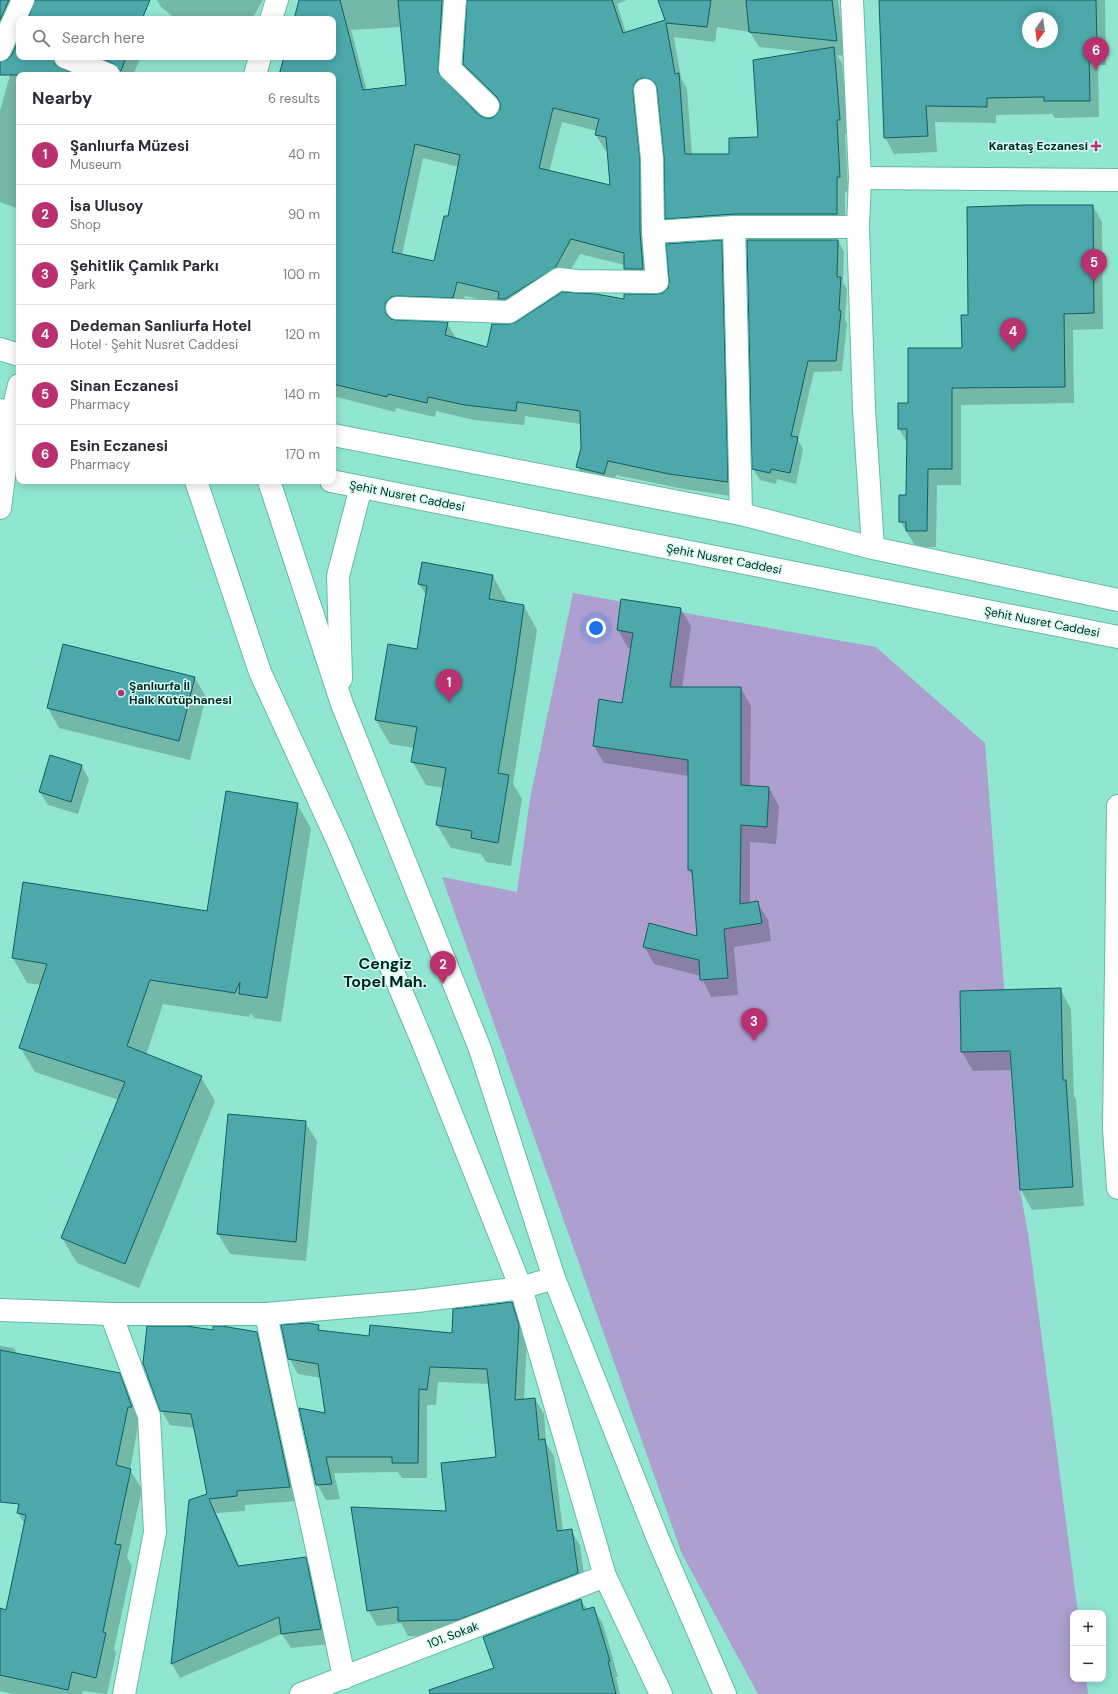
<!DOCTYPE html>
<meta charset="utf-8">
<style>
body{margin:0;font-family:"DM Sans",sans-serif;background:#f7f7f7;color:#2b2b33}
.controls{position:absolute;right:12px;bottom:12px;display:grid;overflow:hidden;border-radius:8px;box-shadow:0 2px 10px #0003}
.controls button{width:36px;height:36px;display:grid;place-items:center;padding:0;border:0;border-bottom:1px solid #e1e1e2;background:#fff;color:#2b2b33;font:20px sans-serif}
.compass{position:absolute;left:1022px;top:12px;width:36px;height:36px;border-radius:50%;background:#fff;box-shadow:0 2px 10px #0003;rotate:194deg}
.you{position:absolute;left:596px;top:628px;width:14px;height:14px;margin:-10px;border:3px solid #fff;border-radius:50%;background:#1a73e8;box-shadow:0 0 0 6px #1a73e833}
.badge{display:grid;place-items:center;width:26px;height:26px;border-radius:50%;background:#ba316f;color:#fff;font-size:13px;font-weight:700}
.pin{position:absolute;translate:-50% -33px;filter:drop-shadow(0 1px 2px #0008)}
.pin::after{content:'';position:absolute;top:21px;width:14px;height:12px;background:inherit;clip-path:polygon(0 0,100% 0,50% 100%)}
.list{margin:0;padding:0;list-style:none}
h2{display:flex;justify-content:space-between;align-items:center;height:52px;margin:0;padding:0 16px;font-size:17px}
h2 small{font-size:13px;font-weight:400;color:#7c7c81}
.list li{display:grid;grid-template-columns:26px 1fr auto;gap:12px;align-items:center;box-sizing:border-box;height:60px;padding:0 16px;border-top:1px solid #e1e1e2}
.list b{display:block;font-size:15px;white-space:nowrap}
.list p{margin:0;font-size:13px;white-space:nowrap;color:#7c7c81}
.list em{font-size:13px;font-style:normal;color:#7c7c81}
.icon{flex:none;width:22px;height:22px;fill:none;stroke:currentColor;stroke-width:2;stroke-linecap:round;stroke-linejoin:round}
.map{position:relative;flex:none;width:1118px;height:1694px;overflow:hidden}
.search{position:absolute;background:#fff;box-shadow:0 2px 10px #0003;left:16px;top:16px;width:320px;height:44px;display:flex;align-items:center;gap:10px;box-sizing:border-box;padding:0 14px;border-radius:8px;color:#7c7c81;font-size:15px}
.panel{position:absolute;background:#fff;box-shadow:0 2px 10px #0003;left:16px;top:72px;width:320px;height:412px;border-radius:8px}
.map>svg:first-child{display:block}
.green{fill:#ad9fd0}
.shadow{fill:#0003;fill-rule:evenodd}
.building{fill:#4ca8ab;stroke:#115f60;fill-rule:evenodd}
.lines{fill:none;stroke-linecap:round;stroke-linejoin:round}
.minor-casing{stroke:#64b9a6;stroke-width:24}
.tertiary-casing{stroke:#64b9a6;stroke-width:24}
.secondary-casing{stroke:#64b9a6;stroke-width:24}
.minor{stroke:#fff;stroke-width:22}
.tertiary{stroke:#fff;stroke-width:22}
.secondary{stroke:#fff;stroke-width:22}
.poi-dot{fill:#ba316f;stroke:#d6fef3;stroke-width:1.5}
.labels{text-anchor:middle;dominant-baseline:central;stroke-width:3;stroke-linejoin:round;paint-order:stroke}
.poi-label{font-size:12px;font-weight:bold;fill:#00251e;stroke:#d6fef3;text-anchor:end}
.street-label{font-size:12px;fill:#00251e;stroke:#d6fef3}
.district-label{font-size:16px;font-weight:bold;fill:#00251e;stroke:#d6fef3}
</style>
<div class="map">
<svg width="1118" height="1694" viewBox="0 0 1118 1694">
<rect width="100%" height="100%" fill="#91e6d2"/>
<polygon class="green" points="573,593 876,647 985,743 1020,1190 1028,1233 1078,1613 1073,1613 1073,1679 1086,1679 1088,1694 758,1694 682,1554 442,877 517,892 530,799"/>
<g class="shadow">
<polygon points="0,0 109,0 144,15 146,19 29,19 36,3 31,2 0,34"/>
<polygon points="157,0 263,0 252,19 176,19 161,7"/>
<path d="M300,0H455L451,14L446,84L479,116L484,119H491L498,115L501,109L473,79L464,64L468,0H627L617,4L626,33L666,21L659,0H838L845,56L837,55L842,63L848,134H845L848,191L845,192V229L675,233L666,218L665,158L659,93L652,92L651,284H633L625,269V265L580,254L563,283L503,305L465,296L461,312L394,317L393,320L447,323L456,338L488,348L509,325L664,294L721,241L730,256L736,497L679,488L616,475L613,488L586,481L577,466L582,448L581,424L525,416L524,425L474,420L436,411L435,417L396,408L395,412L333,396V75H280L285,57H333V19H295ZM401,27L407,86L367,91L351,30ZM717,27L750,32L759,47L806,52L759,138L730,155H692L687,89L681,78L674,37L715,42ZM562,122L597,131L596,135L605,150H608L611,186L549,172ZM423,158L459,167L449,218L435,262L402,255Z"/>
<path d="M880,0H1105L1106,65H1098L1099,117L1055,118L1052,114L996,115V123L935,122L937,152L894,154L885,137ZM1028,18H1052V42H1028Z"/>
<polygon points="19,43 19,57 141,57 133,75 116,75 66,62 61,70 73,75 19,75 19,209 0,202 0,111"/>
<polygon points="1093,206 1102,222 1103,329 1073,330 1074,403 961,405 961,485 937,485 936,547 916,547 900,521 907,496 908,444 899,429 909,404 963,349 969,316"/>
<polygon points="838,240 844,252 843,283 847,289 845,320 847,323 842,371 814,372 798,440 803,449 796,484 777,479 776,484 760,480 753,469"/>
<polygon points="493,576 506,600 506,603 524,606 537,630 513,784 522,799 511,866 486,862 481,854 451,848 437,825 443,788 426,785 412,761 415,748 390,744 376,720 418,650 427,596 419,584"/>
<polygon points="622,600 681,609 691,626 682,688 741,688 751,706 750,787 769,788 779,806 776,844 750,842 750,903 757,902 768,920 771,941 734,947 738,995 711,997 701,976 654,964 644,946 698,937 693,877 689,870 689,776 604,763 594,746 623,705 631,648 628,648 618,630"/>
<polygon points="195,678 206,697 190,760 59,728 48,708"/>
<polygon points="82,766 89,779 78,814 48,805 40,792"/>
<polygon points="297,804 311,828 281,1022 254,1018 251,1013 249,1017 163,1004 146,1055 201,1077 215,1101 139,1288 77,1263 62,1238 119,1100 35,1072 20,1047 41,985 27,983 13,958 24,884 208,912"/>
<polygon points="1060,989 1071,1009 1074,1096 1076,1100 1084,1206 1032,1210 1021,1190 1012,1070 973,1071 962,1052"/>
<polygon points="229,1115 305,1122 317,1141 306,1261 230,1254 218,1234"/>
<polygon points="511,1303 520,1318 527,1341 524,1400 535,1399 544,1414 546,1443 554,1456 563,1531 571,1530 580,1545 586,1589 467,1635 408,1636 401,1623 377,1626 368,1610 447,1513 497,1458 490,1384 438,1382 436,1405 427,1405 427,1478 402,1478 398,1472 334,1473 340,1499 326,1500 317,1484 326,1415 321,1378 298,1374 289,1358 318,1326 321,1331 370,1337 453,1334"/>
<polygon points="214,1331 256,1333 265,1348 298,1501 245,1505 245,1511 216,1513 240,1567 305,1558 314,1573 329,1644 291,1648 282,1634 180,1678 172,1664 190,1501 208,1494 194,1428 170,1425 161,1410"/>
<polygon points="0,1346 14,1348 17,1354 119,1374 130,1394 142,1426 138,1426 130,1470 142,1489 127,1557 132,1566 114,1649 116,1653 107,1694 83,1691 82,1694 13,1694 0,1691 0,1609 6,1611 25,1525 18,1513 33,1444 0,1437"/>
<polygon points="581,1600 587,1610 593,1608 603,1624 618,1677 616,1677 620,1694 433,1694 495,1669"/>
</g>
<g class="building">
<polygon points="0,0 9,0 0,20"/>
<polygon points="35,0 150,0 142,19 28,19"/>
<path d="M299,0H340L363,90L406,85L398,0H442L438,73L479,115L485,118H492L497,114L500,109V103L497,97L463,64L467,0H612L623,33L665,20L658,0H711L707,27L666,23L675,74L679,73L685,154H729V138L758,137L753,60L834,47L840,120H837L840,177H837V214H734L665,219L664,158L657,89L655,83L650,79L643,78L637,80L634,85L633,91L640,160V232L643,269H624V253L571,239L555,268L505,299H498L499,292L457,282L453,298L397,296L391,297L386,302L385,307L386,314L391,319L396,320L448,322L445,335L487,347L492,324H509L516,322L562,292L596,294L624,299V294H657L663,293L668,288L669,281L666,244L722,240L728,482L669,474L608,461L604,474L576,467L581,448L580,411L517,402L516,411L465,405L428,397L427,403L388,394L387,397L333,384V75H279L284,57H333V19H294ZM553,108L599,119L595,135L606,137L610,185L539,168ZM415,144L460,155L448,216H444L434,261L392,252Z"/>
<polygon points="746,0 832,0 837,41 749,32"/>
<path d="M879,0H1096L1097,48H1089L1090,101H1044V97L987,98V107L926,106L928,136L884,138ZM1028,18H1052V42H1028Z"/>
<polygon points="19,39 19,57 53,57 55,65 76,75 0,75 0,62 7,60 11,56"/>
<polygon points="98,57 126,57 121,71 114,64"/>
<polygon points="1025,205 1093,205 1094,313 1064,314 1065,387 952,388 952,469 928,469 927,531 906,531 906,522 899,522 899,495 906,495 907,429 898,429 898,403 908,403 908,348 962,348 961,315 968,315 967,207"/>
<polygon points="747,240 838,240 837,277 841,277 839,310 841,311 836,361 808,361 791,436 798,437 790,473 771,469 770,473 752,469"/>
<polygon points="422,562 493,575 489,599 524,605 515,671 498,773 509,775 498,843 471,838 472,831 436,825 446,768 411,762 417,727 375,720 388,644 417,649 427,586 418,584"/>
<polygon points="621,599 681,608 670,687 741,687 741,785 769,787 767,827 741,825 740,904 758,901 762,923 724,929 728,978 700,980 699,960 643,947 649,923 697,936 692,870 688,870 688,760 593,746 599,699 622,703 633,633 617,630"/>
<polygon points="63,644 195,677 179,741 47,708"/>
<polygon points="50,755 82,765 71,802 39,792"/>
<polygon points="226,791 298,803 267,998 239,994 240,982 235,993 150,980 127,1046 202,1076 125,1264 61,1238 125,1082 19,1048 47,964 12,958 23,882 207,911"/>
<polygon points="1061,988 1063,1080 1066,1080 1073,1187 1020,1190 1010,1051 961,1052 960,991"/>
<polygon points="228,1114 306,1121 296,1242 217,1234"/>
<polygon points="512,1302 519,1325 515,1400 535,1398 539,1440 545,1439 557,1531 572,1529 578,1573 458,1620 398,1621 398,1607 367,1611 351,1507 446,1511 441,1463 496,1457 487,1369 430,1367 427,1390 419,1389 418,1463 392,1463 392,1457 326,1457 332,1484 316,1485 299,1408 325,1413 318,1364 288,1359 281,1325 308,1323 319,1325 318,1330 369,1336 370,1325 452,1333 453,1309"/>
<polygon points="147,1326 186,1326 213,1330 213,1326 222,1326 257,1332 290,1487 237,1491 237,1496 209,1499 238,1566 306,1557 321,1629 281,1634 279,1617 171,1664 189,1500 207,1494 191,1414 160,1411 143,1363"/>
<polygon points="0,1350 120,1373 132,1407 128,1407 116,1465 131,1469 115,1544 121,1545 103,1632 106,1633 96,1678 72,1672 68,1690 0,1675 0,1608 6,1610 26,1515 17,1513 19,1504 0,1502"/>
<polygon points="581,1599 583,1610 594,1607 610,1661 608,1661 616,1694 430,1694 429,1690 494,1668 483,1637"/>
</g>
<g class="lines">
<g class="minor-casing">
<g id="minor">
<polyline points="455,0 450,69 488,106"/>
<polyline points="852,0 860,178 858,227 864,409 873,548"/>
<polyline points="271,19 277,0"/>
<polyline points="65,57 109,75"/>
<polyline points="255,75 260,57"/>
<polyline points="645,90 652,159 653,232"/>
<polyline points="860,178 1118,180"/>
<polyline points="734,227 741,514"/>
<polyline points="397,308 509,312 559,279 577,281 657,282 653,232 734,227 858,227"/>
<polyline points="0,1310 111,1314 266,1314 417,1301 521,1288 554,1278"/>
<polyline points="111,1314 149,1416 155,1532 124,1694"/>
<path d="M266,1314C291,1436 320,1556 344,1678"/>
<polyline points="301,1694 605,1576"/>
</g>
</g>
<g class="tertiary-casing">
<g id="tertiary">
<polyline points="0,50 23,0"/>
<polyline points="196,481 260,672 339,844 423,1043 521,1288 605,1576 661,1694"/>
<polyline points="269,481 342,704 480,1049 554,1278 658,1539 725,1694"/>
<polyline points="0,508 12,415 19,385"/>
<polyline points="341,679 338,576 361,487"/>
<polyline points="1118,806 1114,1129 1118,1188"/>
</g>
</g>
<g class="secondary-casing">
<g id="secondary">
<polyline points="0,349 19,355"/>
<polyline points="0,410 19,416"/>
<polyline points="333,435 741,514 873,548 1118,600"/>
<polyline points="331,481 1118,637"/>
</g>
</g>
<use href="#minor" class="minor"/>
<use href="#tertiary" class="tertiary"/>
<use href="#secondary" class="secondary"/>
</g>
<g class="poi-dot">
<path d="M1094 140h4v4h4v4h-4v4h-4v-4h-4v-4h4z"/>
<circle cx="121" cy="693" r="4"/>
</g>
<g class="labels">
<g class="poi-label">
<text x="1088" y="146">Karataş Eczanesi</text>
<text x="129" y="686" text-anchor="start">Şanlıurfa İl<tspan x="129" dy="14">Halk Kütüphanesi</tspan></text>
</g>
<g class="street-label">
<text transform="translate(407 496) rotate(11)">Şehit Nusret Caddesi</text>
<text transform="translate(724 559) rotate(11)">Şehit Nusret Caddesi</text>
<text transform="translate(1042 622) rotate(11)">Şehit Nusret Caddesi</text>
<text transform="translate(453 1635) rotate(-21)">101. Sokak</text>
</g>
<g class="district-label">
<text x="385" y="963">Cengiz<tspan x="385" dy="18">Topel Mah.</tspan></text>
</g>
</g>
</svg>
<div class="controls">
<button>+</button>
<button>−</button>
</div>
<svg class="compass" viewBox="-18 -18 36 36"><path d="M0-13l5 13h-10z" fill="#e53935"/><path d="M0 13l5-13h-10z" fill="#7c7c81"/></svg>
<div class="you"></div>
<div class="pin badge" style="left:449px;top:702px">1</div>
<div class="pin badge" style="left:443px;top:984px">2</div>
<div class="pin badge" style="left:754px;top:1041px">3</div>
<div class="pin badge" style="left:1013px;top:351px">4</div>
<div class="pin badge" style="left:1094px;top:282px">5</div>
<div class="pin badge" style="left:1096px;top:70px">6</div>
<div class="search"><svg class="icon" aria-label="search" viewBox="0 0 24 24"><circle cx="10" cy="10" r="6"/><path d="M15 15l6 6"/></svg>Search here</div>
<section class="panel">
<h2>Nearby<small>6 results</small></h2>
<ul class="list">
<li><span class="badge">1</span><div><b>Şanlıurfa Müzesi</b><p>Museum</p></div><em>40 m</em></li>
<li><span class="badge">2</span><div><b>İsa Ulusoy</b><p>Shop</p></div><em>90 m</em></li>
<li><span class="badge">3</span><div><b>Şehitlik Çamlık Parkı</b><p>Park</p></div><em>100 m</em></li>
<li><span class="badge">4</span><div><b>Dedeman Sanliurfa Hotel</b><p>Hotel · Şehit Nusret Caddesi</p></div><em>120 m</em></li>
<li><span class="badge">5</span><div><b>Sinan Eczanesi</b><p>Pharmacy</p></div><em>140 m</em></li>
<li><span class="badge">6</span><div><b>Esin Eczanesi</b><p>Pharmacy</p></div><em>170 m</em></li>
</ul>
</section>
</div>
